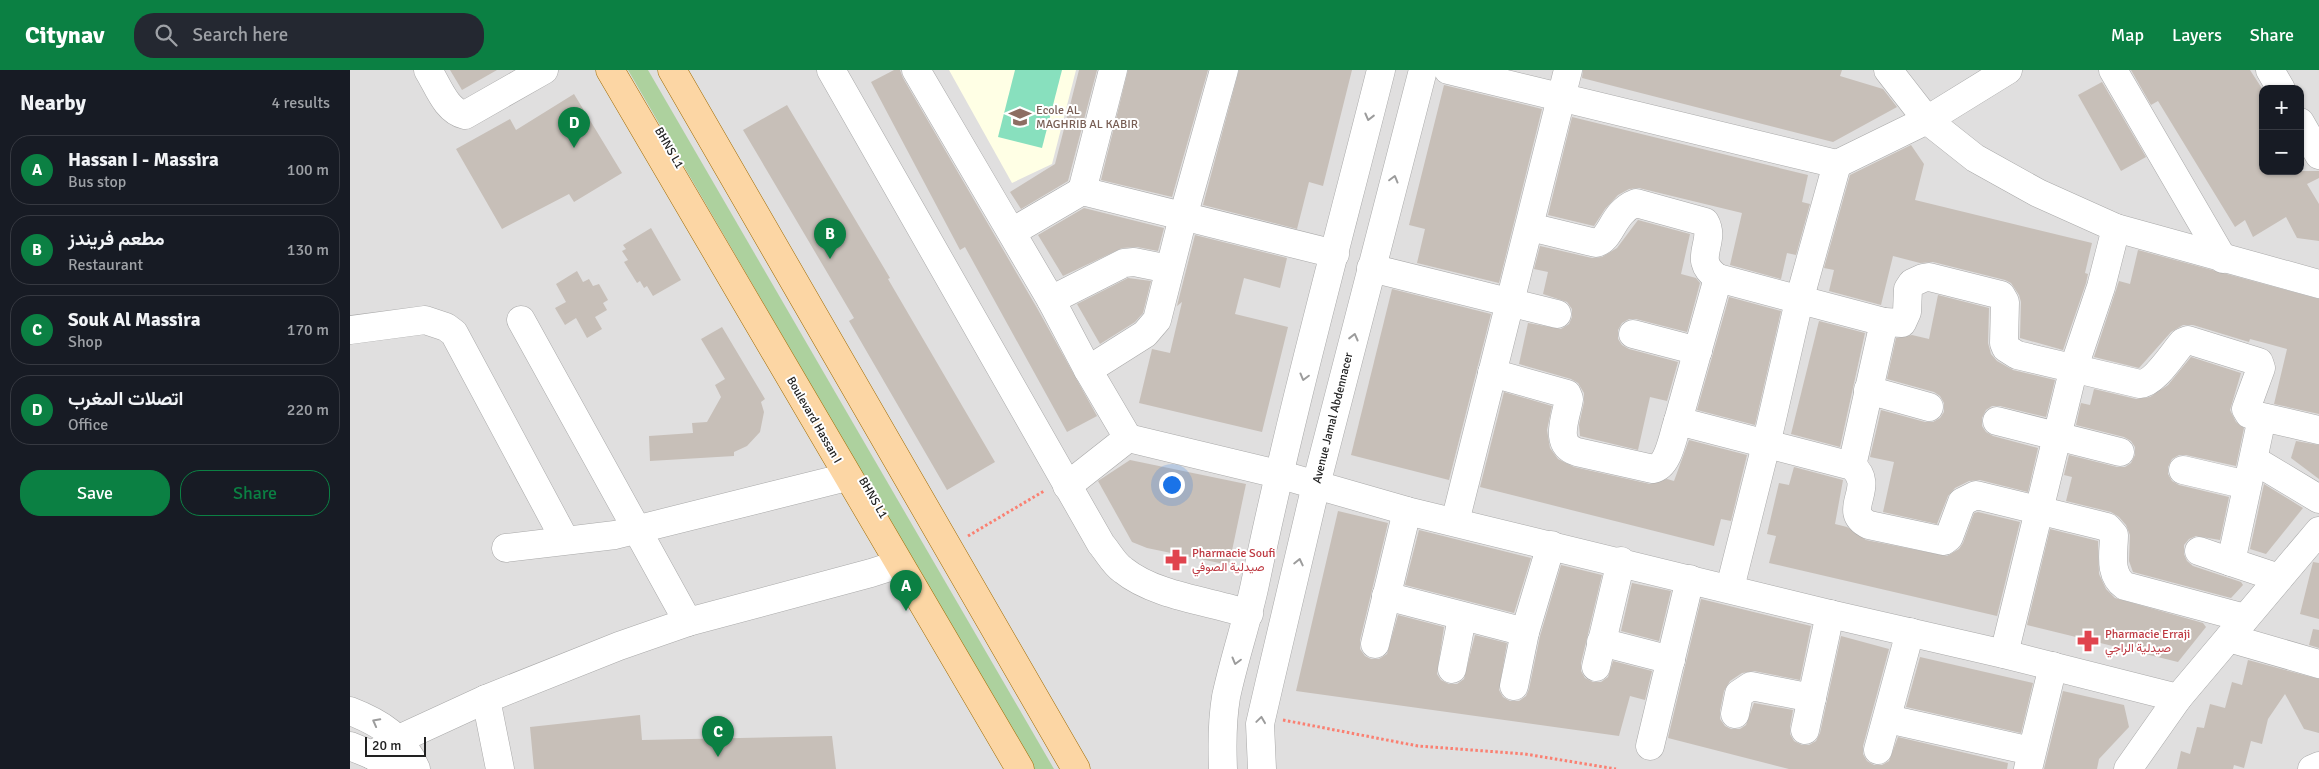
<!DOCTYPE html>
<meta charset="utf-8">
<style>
body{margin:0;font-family:Signika,Vazirmatn,sans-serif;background:#242831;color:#f1f3f6}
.controls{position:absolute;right:15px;top:15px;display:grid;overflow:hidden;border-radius:10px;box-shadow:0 1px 4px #0004}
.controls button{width:45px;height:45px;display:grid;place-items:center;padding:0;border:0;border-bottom:1px solid #363941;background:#171b24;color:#f1f3f6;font:25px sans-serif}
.scale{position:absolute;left:15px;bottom:12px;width:61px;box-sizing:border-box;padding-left:5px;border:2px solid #222;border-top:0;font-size:14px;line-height:18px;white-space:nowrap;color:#222;-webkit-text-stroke:4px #fff;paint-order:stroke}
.you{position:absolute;left:821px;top:414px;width:18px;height:18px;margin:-12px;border:4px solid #fff;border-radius:50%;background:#1a73e8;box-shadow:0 0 0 8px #1a73e833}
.badge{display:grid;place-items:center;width:32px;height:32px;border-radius:50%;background:#0b8043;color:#fff;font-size:16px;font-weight:700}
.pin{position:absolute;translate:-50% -41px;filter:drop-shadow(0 1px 2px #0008)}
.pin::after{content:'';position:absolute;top:26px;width:18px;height:15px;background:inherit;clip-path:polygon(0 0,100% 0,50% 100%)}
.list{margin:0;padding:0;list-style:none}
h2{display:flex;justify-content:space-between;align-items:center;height:65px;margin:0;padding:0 20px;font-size:21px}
h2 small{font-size:16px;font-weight:400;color:#9ea1a6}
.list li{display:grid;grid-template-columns:32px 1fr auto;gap:15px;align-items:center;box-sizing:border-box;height:70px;margin:0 10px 10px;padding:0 10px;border:1px solid #363941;border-radius:20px}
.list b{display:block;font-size:19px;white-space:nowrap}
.list p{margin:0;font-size:16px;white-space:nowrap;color:#9ea1a6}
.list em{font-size:16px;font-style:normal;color:#9ea1a6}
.actions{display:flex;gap:10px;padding:15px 20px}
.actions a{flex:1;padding:11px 0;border:1px solid #0b8043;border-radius:20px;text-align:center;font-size:18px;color:#0b8043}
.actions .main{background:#0b8043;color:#fff}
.icon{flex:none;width:28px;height:28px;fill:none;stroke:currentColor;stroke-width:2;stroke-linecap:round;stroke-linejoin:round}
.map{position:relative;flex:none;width:1969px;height:699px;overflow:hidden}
header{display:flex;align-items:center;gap:30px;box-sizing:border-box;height:70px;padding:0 25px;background:#0b8043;color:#fff}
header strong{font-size:24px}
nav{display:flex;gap:28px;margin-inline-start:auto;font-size:18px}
.search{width:350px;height:45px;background:#242831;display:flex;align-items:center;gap:12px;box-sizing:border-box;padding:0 18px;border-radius:20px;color:#9ea1a6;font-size:19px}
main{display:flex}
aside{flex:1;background:#171b24}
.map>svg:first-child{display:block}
.residential{fill:#e0dfdf;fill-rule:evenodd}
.education{fill:#ffffe5}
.forest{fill:#add19e}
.pitch{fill:#88e0be}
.building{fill:#c7bfb8}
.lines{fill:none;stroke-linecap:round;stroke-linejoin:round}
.minor-casing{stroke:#a9a9a9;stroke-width:29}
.major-casing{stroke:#a06b00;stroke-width:29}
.path{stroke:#fa8072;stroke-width:3;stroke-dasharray:2.5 2.5;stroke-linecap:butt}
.minor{stroke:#fff;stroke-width:28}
.major{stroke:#fcd6a4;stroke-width:28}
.oneway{stroke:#9c9c9c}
.labels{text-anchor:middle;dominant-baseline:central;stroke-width:4;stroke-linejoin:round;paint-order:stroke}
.education-label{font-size:12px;fill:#785e54;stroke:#fff;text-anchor:start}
.street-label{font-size:12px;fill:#222;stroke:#fff}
.health-label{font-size:12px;fill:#be3a42;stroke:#fff;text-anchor:start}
</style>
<header>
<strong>Citynav</strong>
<div class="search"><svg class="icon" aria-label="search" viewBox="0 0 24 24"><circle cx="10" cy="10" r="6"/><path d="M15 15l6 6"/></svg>Search here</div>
<nav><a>Map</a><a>Layers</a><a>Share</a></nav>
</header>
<main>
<aside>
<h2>Nearby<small>4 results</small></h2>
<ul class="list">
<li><span class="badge">A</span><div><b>Hassan I - Massira</b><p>Bus stop</p></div><em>100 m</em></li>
<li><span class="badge">B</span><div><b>مطعم فريندز</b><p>Restaurant</p></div><em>130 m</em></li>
<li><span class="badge">C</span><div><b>Souk Al Massira</b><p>Shop</p></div><em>170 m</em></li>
<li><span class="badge">D</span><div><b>اتصلات المغرب</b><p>Office</p></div><em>220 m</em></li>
</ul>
<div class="actions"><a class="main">Save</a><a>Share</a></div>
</aside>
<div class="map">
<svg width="1969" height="699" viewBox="0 0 1969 699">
<rect width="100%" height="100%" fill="#f2efe9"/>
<path class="residential" d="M0,0H1969V699H0ZM1913,19H1950V101H1913Z"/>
<polygon class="education" points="599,0 726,0 702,94 662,113"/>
<polygon class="forest" points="278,0 298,0 704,699 684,699"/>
<polygon class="pitch" points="665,0 712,0 692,78 648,67"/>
<g class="building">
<polygon points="100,0 147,0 112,20"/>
<polygon points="544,0 550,0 553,8 687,238 747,346 717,362 615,177 610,180 521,12"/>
<polygon points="729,0 747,0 718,111 671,139 660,122 705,94"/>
<polygon points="778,0 858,0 822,127 751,110"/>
<polygon points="889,0 1002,0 973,116 959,112 947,159 853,135"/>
<polygon points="1233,0 1492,0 1490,6 1533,19 1547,37 1483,72 1232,8"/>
<polygon points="1781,0 1900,0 1913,20 1913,101 1969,101 1969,108 1957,114 1969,134 1969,171 1947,168 1936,147 1903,167 1895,150 1885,157 1808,31 1801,35"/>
<polygon points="1752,12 1796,87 1771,101 1728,25"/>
<polygon points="1094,15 1192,39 1149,213 1067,193 1075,159 1059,155"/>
<polygon points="224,24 272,103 224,132 219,124 152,159 106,79 160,49 166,60"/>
<polygon points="437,35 540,208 538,209 645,392 597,420 499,251 504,248 393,60"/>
<polygon points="1222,47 1458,105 1452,132 1460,134 1446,185 1437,183 1431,209 1380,195 1392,143 1289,118 1279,119 1268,125 1255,139 1244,156 1198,145"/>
<polygon points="1561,75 1574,94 1565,130 1742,173 1735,203 1738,204 1736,213 1713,280 1670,268 1671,232 1669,225 1661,213 1655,210 1583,192 1570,193 1543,186 1531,235 1479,221 1484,200 1474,198 1500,105"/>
<polygon points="734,138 814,158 808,181 787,177 772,178 713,206 688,165"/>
<polygon points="1288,150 1340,164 1331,204 1346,208 1350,213 1337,262 1286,249 1279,249 1272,253 1268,260 1268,269 1272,275 1279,279 1328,292 1317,331 1300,327 1288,380 1230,366 1229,355 1234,332 1234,323 1228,313 1221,309 1169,294 1178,253 1211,259 1219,254 1222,247 1222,239 1217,232 1193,224 1198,202 1184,199 1190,176 1242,188 1252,187 1267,178"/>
<polygon points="301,158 331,210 303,226 297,216 294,218 290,211 287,213 274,192 278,190 272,181 276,179 273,175"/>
<polygon points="845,165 937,188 930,218 894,208 885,244 938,257 912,362 789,333 802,279 820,283 832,232 827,236"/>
<polygon points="1788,180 1969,229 1969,344 1924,334 1937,279 1919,274 1900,269 1899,272 1843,255 1833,255 1821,262 1789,298 1744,287 1769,211 1780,214"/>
<polygon points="227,201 233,212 239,209 243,216 249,214 258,230 253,233 257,240 245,247 252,259 237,268 226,248 215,255 205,238 216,232 206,214"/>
<polygon points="778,208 801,211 793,243 785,252 750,274 727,234"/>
<polygon points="1042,219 1141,244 1099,410 1001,385"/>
<polygon points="1588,225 1639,238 1638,273 1641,284 1647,291 1663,300 1705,310 1696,347 1650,336 1642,336 1636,340 1632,348 1632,356 1636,362 1643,366 1688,378 1678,422 1630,410 1619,411 1605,418 1598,426 1587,454 1533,442 1544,392 1520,387 1531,340 1575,352 1583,352 1590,348 1594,342 1594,333 1590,326 1584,322 1537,309 1546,268 1562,265 1579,269"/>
<polygon points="1379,227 1431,241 1405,355 1347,340"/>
<polygon points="1469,251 1515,263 1490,377 1441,364"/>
<polygon points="372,257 415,329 411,332 414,342 410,362 397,376 384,382 384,386 300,391 299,366 343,363 342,353 357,352 371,327 365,315 375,309 351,269"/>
<polygon points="1841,287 1891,303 1880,340 1886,352 1894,358 1886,396 1836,385 1829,385 1822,389 1818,397 1818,404 1822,411 1829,415 1879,427 1870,470 1846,466 1839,469 1834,475 1834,484 1837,491 1843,496 1891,512 1893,515 1881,528 1783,502 1779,491 1780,465 1776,455 1769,447 1761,442 1716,431 1722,407 1714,405 1719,385 1767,397 1775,397 1781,393 1785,385 1785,377 1781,371 1774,367 1726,355 1731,333 1740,335 1744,319 1786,329 1800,327 1818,315"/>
<polygon points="1154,322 1202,336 1197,360 1200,378 1208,389 1224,397 1300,414 1317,409 1324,411 1339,370 1397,385 1381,451 1371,449 1364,476 1130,417"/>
<polygon points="1946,371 1969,375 1969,409 1941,388"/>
<polygon points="780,390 896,414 879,495 797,478 782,472 748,411"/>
<polygon points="1444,397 1493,410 1485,454 1497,457 1516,470 1597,486 1609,479 1613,473 1624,443 1628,442 1670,452 1647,546 1419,493 1426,466 1417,464 1429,413 1439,415"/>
<polygon points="1914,414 1953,438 1916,484 1900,479"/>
<polygon points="988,441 1038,453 1010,570 1010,579 1015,586 1021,589 1029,589 1037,584 1048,545 1094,557 1087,604 1091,610 1099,614 1107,614 1114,609 1125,565 1157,573 1149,620 1153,627 1160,631 1169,631 1176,626 1179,619 1190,566 1211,495 1252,505 1231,593 1231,601 1235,608 1243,612 1251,612 1258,607 1263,591 1302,601 1295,630 1280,626 1269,666 946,621"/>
<polygon points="1700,459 1748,471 1749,504 1756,519 1765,528 1853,553 1856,557 1828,592 1677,555"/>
<polygon points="1069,460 1181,488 1164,543 1055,515"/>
<polygon points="1963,492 1969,493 1969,549 1950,544"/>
<polygon points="1282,513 1321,521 1309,571 1271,561"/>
<polygon points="1351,529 1461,556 1450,610 1404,601 1392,603 1380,611 1374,621 1370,641 1370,649 1375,656 1381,659 1390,659 1396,655 1404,633 1443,640 1440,657 1440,664 1444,671 1452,675 1459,675 1466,671 1470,663 1491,566 1539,579 1513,676 1513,684 1517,691 1524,695 1532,695 1539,691 1548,667 1658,693 1657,699 1439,699 1318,668"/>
<polygon points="1963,559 1969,560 1969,578 1959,575"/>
<polygon points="1570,587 1683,613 1671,663 1556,637"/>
<polygon points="1898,590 1969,609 1969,663 1954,659 1935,624 1918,649 1912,674 1901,671 1894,698 1884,695 1883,699 1827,699 1831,681 1840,684 1847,657 1854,658 1860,634 1875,638 1882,612 1892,615"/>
<polygon points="1713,621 1774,635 1779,657 1749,689 1747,699 1694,699"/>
<polygon points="290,645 292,670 482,666 486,699 184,699 180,657"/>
</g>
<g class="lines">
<g class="minor-casing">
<g id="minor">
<path d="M78,0C88,16 96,41 115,45L194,0"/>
<path d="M481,0L751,474C758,482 764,494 773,500C805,526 859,531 899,544"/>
<polyline points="566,0 701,230 738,300 778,368 928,404 1057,441 1480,544 1654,584 1828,628"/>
<polyline points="1098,0 1487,94 1577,50 1658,0"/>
<polyline points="1538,0 1577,50 1625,88 1688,123 1766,158 1969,214"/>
<polyline points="1763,0 1873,189"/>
<polyline points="1920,0 1931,19"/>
<polyline points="1950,52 1969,85"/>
<polyline points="732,121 763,0"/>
<path d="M1180,157L1246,173C1262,169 1262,142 1286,133L1355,152C1367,173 1340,189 1368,208L1328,351"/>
<polyline points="662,162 732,121 985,184"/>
<polyline points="1021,198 1207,244"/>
<polyline points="1368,208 1534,252 1502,396"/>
<polyline points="701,230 774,193 784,192 819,199"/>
<polyline points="171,250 338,552"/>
<path d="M1534,252L1552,253L1557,242L1558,219L1562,213L1573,208L1579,207L1651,225L1655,232L1654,273L1656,278L1667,285L1790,314C1805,313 1823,283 1833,272L1838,270L1909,292L1911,298L1896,339L1899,344L1969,360"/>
<polyline points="0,260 75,250 96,257 104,263 215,470"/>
<polyline points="1283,264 1348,281"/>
<polyline points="738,300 795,264 807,250 833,147 874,0"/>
<path d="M1142,303L1217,324L1219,329C1216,348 1203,374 1227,382L1303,399C1319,396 1323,365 1328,351L1502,396C1528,417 1489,441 1519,455L1594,471L1599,467L1612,432L1626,425L1757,457L1764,465C1764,482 1758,504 1775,516L1895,548"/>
<polyline points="1518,320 1579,337"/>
<polyline points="1912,348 1881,492 1929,508"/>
<polyline points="1647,351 1770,382"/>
<polyline points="1904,390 1969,429"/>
<polyline points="1833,400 1897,415"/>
<polyline points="717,416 778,368"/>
<polyline points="1105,452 1218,0"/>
<polyline points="156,478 265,465 497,407"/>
<polyline points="1849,481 1881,492"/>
<polyline points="1380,518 1416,375 1449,231 1487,94"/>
<polyline points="1036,526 1175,562"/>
<polyline points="1879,568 1969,594"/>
<polyline points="1251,572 1321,590"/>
<polyline points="1025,574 1057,441"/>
<polyline points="1654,584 1724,297 1751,217 1766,158"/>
<polyline points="1246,597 1271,491"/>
<polyline points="1102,599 1112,548"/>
<polyline points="1164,616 1175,562 1201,475"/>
<polyline points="136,629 150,699"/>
<path d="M0,641C31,653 53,667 66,699"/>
<polyline points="1385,644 1389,624 1401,616 1462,628"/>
<polyline points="1538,649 1681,681"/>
<polyline points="1455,660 1480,544"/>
<polyline points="0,676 22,685 44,699"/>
<polyline points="1300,676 1340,509"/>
<polyline points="1528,680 1560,562"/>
<polyline points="22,685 49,669 136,629 269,576 338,552 521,503 549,494"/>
<path d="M873,699C872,675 872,651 876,627C884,589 897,552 905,514C941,341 988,171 1031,0"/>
<polyline points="912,699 910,654 919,615 966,415 1073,0"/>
<polyline points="1678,699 1703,596"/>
<polyline points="1778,699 1828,628 1969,461"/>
<polyline points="1962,699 1969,696"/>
</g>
</g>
<g class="major-casing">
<g id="major">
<polyline points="260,0 670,699"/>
<polyline points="322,0 726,699"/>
</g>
</g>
<g class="path">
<polyline points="618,466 694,421"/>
<polyline points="933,650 1068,676 1175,684 1266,699"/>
</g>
<use href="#minor" class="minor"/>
<use href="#major" class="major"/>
</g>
<defs><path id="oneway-chevron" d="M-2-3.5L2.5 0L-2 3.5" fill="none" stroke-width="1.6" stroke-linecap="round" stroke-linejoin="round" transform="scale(1.25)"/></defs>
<g class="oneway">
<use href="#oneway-chevron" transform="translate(1019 47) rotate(104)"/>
<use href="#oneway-chevron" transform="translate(1044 109) rotate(-75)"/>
<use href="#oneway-chevron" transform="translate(1004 267) rotate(-76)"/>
<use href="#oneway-chevron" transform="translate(954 307) rotate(105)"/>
<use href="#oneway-chevron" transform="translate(949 492) rotate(-77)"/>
<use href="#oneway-chevron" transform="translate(886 591) rotate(105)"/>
<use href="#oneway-chevron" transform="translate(911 650) rotate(-82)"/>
<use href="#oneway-chevron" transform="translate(26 652) rotate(-152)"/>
</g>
<defs>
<g id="school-bare" transform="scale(1.725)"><path d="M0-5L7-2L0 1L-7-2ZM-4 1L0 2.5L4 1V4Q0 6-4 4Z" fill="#8d6e63" stroke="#fff" stroke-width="2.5" paint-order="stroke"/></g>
<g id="pharmacy-bare" transform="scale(1.725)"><path d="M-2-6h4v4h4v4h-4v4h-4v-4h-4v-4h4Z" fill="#e0444e" stroke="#fff" stroke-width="2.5" paint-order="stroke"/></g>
</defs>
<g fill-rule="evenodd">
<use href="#school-bare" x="670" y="47"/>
<use href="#pharmacy-bare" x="826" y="490"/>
<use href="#pharmacy-bare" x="1738" y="571"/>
</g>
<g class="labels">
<g class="education-label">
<text x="686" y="40">Ecole AL<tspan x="686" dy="14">MAGHRIB AL KABIR</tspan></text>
</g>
<g class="street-label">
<text transform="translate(319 78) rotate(60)">BHNS L1</text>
<text transform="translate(983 348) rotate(-76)">Avenue Jamal Abdennacer</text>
<text transform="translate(464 350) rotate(60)">Boulevard Hassan I</text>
<text transform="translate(523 428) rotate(60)">BHNS L1</text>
</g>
<g class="health-label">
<text x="842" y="483">Pharmacie Soufi<tspan x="842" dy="14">صيدلية الصوفي</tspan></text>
<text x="1755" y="564">Pharmacie Erraji<tspan x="1755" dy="14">صيدلية الراجي</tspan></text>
</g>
</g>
</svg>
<div class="controls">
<button>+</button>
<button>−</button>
</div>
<div class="scale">20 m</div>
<div class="you"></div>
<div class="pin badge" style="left:556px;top:541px">A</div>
<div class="pin badge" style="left:480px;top:189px">B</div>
<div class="pin badge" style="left:368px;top:687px">C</div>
<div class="pin badge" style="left:224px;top:78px">D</div>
</div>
</main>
